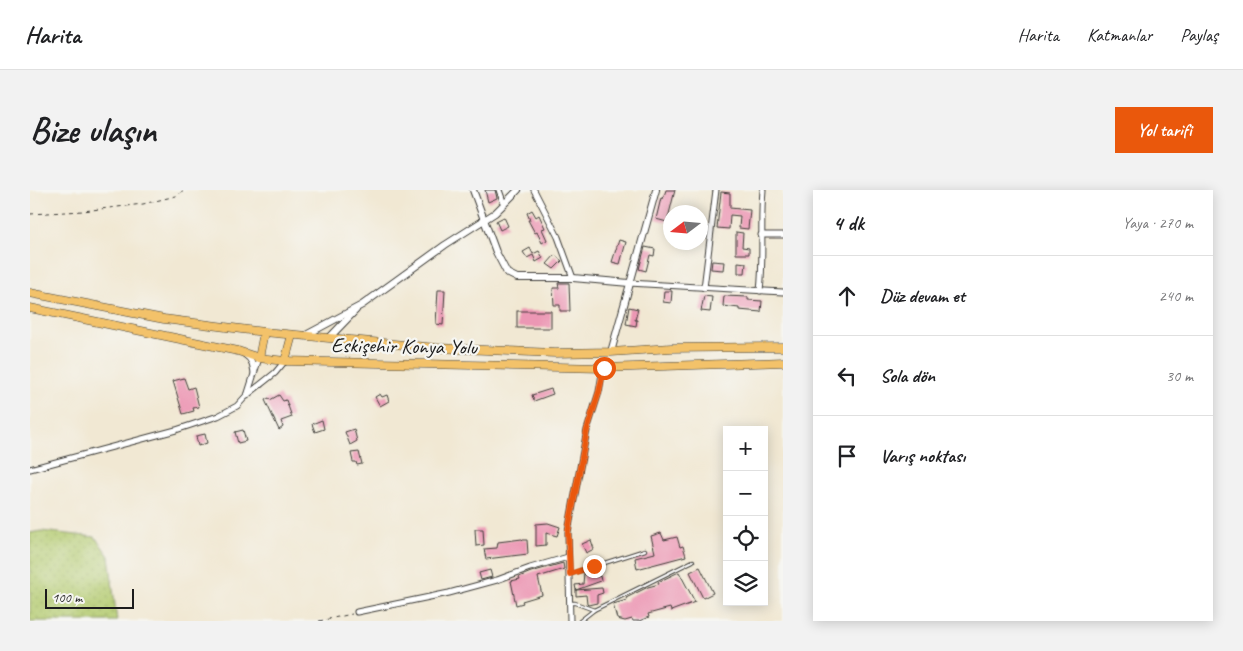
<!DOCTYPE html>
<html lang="tr">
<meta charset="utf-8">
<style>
body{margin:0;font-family:Caveat,sans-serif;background:#f2f2f2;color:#202124}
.controls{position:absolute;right:15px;bottom:15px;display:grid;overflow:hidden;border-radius:0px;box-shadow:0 2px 12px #0003}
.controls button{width:45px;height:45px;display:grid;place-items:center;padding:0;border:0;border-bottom:1px solid #e0e0e0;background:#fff;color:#202124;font:25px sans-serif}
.compass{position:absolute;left:633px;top:15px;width:45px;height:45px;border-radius:50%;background:#fff;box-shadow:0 2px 12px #0003;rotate:254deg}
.scale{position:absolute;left:15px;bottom:12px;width:89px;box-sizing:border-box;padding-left:5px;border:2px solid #1c1c1c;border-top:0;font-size:14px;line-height:18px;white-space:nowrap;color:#1c1c1c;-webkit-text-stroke:4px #f6f6f2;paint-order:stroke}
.stop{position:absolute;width:15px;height:15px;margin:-11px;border:4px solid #ea580c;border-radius:50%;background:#fff}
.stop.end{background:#ea580c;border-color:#fff;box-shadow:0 1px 5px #0008}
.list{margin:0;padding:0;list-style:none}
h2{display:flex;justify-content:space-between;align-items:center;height:65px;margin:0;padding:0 20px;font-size:21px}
h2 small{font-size:16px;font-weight:400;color:#757577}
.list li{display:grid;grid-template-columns:32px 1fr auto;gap:15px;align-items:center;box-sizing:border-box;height:80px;padding:0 20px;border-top:1px solid #e0e0e0}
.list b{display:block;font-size:19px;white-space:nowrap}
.list em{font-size:16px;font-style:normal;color:#757577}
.icon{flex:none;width:28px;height:28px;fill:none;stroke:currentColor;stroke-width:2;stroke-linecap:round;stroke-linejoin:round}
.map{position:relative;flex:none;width:753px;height:431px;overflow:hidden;border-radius:0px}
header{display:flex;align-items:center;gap:30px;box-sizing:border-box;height:70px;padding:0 25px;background:#fff;border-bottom:1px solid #e0e0e0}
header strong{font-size:24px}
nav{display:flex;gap:28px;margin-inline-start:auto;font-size:18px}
.intro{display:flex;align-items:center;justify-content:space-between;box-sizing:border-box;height:120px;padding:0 30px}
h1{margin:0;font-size:35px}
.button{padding:12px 22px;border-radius:0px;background:#ea580c;color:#fff;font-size:18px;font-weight:700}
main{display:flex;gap:30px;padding:0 30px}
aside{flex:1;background:#fff;border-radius:0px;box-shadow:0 2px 12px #0003}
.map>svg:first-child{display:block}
.grass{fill:url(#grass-dots);stroke:#687446}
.building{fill:#ec97b4}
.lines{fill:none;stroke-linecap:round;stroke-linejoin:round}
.service-casing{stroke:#3c3b37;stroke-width:4.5}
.minor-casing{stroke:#3c3b37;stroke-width:7}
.tertiary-casing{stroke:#3c3b37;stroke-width:8}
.trunk-casing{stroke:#3c3b37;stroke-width:9}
.path{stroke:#3c3b37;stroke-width:1;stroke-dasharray:4 4;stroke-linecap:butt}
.service{stroke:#fff;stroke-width:2.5}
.minor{stroke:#fff;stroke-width:5}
.tertiary{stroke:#fff;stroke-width:6}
.trunk{stroke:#f3c26a;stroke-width:8}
.route{stroke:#ea580c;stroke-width:6}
.labels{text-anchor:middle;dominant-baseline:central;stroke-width:4.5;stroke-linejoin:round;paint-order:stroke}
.street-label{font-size:21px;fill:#1c1c1c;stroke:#f6f6f2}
</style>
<header>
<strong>Harita</strong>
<nav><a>Harita</a><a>Katmanlar</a><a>Paylaş</a></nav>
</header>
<div class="intro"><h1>Bize ulaşın</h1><a class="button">Yol tarifi</a></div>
<main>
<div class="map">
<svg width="753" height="431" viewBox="0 0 753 431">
<defs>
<pattern id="grass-dots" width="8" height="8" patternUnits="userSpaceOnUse" patternTransform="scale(1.25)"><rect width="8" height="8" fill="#b4cb6f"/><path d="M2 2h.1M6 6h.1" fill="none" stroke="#9aae60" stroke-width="1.8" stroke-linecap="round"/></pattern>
</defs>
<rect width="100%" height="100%" fill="#f6f6f2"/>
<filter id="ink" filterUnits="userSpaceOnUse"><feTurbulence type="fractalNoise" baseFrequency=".02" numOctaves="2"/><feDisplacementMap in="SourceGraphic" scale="10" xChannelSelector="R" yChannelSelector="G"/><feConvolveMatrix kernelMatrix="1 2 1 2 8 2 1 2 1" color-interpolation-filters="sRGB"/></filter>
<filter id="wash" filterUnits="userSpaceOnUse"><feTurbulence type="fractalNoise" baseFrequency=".0096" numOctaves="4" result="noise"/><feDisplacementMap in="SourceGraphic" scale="20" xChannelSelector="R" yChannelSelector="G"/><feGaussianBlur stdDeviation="1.12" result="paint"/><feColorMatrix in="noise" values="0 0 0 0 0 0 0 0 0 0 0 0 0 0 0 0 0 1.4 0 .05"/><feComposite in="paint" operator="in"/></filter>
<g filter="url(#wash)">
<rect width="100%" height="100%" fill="#f1e8d3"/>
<polygon class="grass" points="11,341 65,347 79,366 87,431 0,431 0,343"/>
<g id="blocks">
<g class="building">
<polygon points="455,0 465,0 467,8 458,12"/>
<polygon points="636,0 645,0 637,32 626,29 631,8 633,9"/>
<polygon points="691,2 700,3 700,18 720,20 718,39 709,38 710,26 700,25 699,39 687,38"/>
<polygon points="502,20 506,27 509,25 515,38 512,39 517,50 512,53 507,42 505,43 498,30 500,30 497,23"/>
<polygon points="474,27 478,36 470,40 466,31"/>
<polygon points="706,42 713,43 712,57 719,58 719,64 706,64"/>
<polygon points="589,50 596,52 590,74 582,72"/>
<polygon points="615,57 625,59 624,66 620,65 616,81 609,79"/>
<polygon points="500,58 503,64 509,61 513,68 506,72 503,65 497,68 493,62"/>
<polygon points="525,65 532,71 524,79 517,74"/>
<polygon points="682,71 694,72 693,80 681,79"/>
<polygon points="708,72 716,73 715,83 708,83"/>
<polygon points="528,93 539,93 540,121 530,121 530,115 524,115 523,98 529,98"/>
<polygon points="408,100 415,100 413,135 406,134"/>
<polygon points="634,101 642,101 641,113 633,112"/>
<polygon points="674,106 682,107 680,122 671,121"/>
<polygon points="694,106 718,107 718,110 732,111 731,122 709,120 709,118 693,116"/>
<polygon points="599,117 608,119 605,130 607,130 606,136 596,134"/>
<rect x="487" y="121" width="34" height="17"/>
<polygon points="154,188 158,199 164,197 169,217 163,218 164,221 153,224 143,191"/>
<polygon points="521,199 523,204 504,211 502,205"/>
<polygon points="350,204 352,207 357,205 359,211 350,216 345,207"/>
<polygon points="249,205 253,211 256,210 262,227 251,231 253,237 249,240 235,210 239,208 240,210"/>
<polygon points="292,230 294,239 285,242 282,234"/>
<polygon points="324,239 327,251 320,255 315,242"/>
<polygon points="213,240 216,251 208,253 205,242"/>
<polygon points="175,244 177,253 168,256 166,246"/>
<polygon points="329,262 332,274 327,275 326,272 323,272 321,263"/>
<polygon points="518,333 530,337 527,346 516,343 516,355 506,356 506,334"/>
<polygon points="445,339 453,339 454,355 446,356"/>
<polygon points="631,343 634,350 647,347 650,357 653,356 656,366 607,379 605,368 625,363 621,346"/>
<polygon points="492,349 493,350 497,350 498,364 456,369 454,359 467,358 468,352"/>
<polygon points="561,350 564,359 556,363 552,354"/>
<polygon points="533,373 534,379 508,387 512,405 492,411 493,413 486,415 481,391 490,389 489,387 501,382"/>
<polygon points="670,377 683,403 673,408 660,382"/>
<polygon points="460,380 462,387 451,390 449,383"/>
<polygon points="563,380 565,387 570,386 571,391 546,400 545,395 553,394 554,383"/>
<polygon points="649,382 665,412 641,421 640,418 618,424 619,427 609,431 603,431 602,429 595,431 587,429 583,414 597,410 596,408 618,397 629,394 628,392"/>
<polygon points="572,398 573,403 567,405 567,413 558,415 557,414 556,405 546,406 546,400"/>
</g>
</g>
</g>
<g filter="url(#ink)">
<use href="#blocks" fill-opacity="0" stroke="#3c3b37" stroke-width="1"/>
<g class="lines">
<g class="service-casing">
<g id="service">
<polyline points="540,384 615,360"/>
<polyline points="540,413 545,413 564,420 663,371"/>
<polyline points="550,431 564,420"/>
</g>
</g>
<g class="minor-casing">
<g id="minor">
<polyline points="469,0 474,14"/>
<polyline points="504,0 528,47 543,88"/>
<polyline points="731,45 753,45"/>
<polyline points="599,93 753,102"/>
<polyline points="674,98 686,0"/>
<path d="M730,101C734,67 730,34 733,0"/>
<path d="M215,165C222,169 223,176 224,183"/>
<polyline points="217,206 229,168"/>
<polyline points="0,279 146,240 188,226 207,216 216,206 245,183 255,171"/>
<polyline points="327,422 419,403 467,390 500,378 538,367"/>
<polyline points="540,431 538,342 557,240 569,202 573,178"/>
</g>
</g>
<g class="tertiary-casing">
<g id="tertiary">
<polyline points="443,0 466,62 477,83 487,88 543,88 599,93"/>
<polyline points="276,145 332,115 415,55 465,23 488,0"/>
<polyline points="300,147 326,120"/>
<polyline points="581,162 626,0"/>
</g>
</g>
<g class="trunk-casing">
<g id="trunk">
<polyline points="0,103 134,129 234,142 407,158 525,163 581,162 641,158 753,157"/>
<polyline points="0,118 208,161 229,168 255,171 573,178 753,172"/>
<polyline points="229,168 234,142"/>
<polyline points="255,171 262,145"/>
</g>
</g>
<g class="path">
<polyline points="0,24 53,21 113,14 146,6 154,0"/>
<polyline points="289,431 322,424"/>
</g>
<use href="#service" class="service"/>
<use href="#minor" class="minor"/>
<use href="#tertiary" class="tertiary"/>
<use href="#trunk" class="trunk"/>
</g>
</g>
<g class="lines" filter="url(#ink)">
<polyline class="route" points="564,376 540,384 538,342 557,240 569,202 574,178"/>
</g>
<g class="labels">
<g class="street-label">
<text transform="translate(374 156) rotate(1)">Eskişehir Konya Yolu</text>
</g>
</g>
</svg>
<div class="controls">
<button>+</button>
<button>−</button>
<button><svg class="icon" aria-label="locate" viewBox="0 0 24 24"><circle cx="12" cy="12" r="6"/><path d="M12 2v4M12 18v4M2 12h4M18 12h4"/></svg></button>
<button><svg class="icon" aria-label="layers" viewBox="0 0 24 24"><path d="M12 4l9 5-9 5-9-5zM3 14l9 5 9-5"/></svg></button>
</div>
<svg class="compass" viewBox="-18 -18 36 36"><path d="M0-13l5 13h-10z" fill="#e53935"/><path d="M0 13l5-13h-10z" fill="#757577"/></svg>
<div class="scale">100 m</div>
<div class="stop" style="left:574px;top:178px"></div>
<div class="stop end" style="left:564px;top:376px"></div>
</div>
<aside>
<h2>4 dk<small>Yaya · 270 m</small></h2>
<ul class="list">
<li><svg class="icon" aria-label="ahead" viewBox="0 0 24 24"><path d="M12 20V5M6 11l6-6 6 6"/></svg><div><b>Düz devam et</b></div><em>240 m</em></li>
<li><svg class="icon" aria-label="left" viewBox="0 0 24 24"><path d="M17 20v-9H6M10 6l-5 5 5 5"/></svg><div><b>Sola dön</b></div><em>30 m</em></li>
<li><svg class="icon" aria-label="arrive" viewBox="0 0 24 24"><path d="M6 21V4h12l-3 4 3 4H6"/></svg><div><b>Varış noktası</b></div></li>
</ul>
</aside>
</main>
